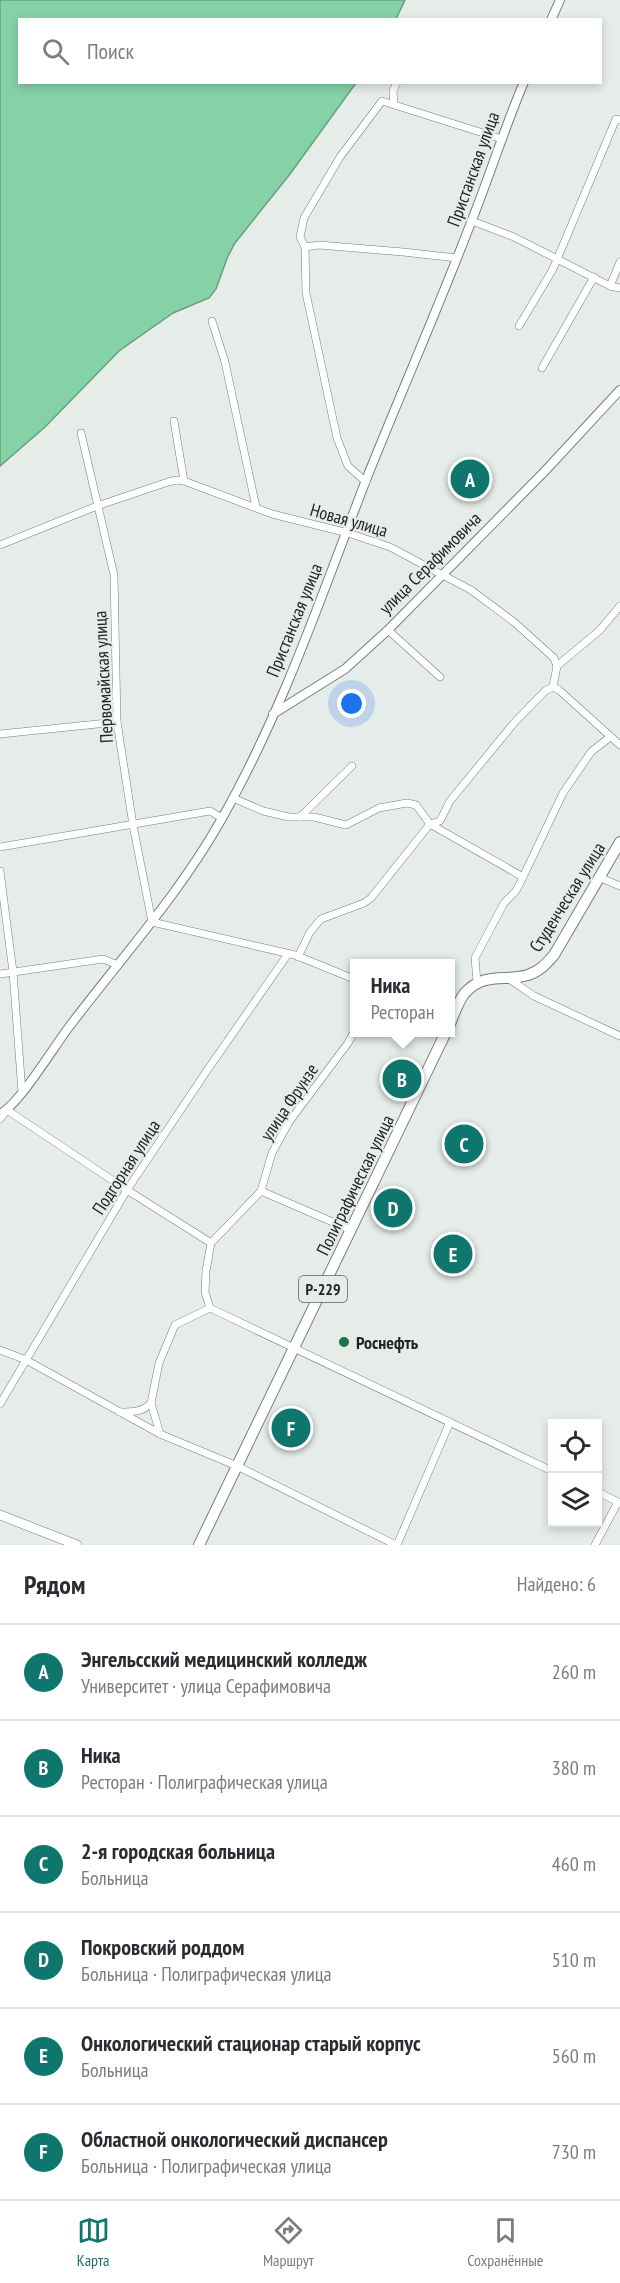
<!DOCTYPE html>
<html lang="ru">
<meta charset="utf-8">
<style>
body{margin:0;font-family:"PT Sans Narrow",sans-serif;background:#f7f7f7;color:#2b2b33}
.controls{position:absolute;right:18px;bottom:18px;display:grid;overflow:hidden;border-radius:0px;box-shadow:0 3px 9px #0003}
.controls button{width:54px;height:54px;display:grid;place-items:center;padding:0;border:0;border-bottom:2px solid #e1e1e2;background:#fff;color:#2b2b33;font:30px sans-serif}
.you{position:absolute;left:352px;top:704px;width:21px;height:21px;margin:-15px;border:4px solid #fff;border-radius:50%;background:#1a73e8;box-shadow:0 0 0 9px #1a73e833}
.badge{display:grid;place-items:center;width:39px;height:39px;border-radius:50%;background:#0f766e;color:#fff;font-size:20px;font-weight:700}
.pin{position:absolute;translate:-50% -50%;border:3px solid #fff;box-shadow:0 2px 6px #0006}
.popup{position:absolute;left:350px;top:959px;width:105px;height:78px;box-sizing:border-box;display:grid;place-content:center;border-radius:0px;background:#fff;filter:drop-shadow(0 2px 4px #0005);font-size:20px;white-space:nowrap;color:#7c7c81}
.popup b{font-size:22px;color:#2b2b33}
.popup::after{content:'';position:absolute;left:50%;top:100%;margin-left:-12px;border:12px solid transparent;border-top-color:#fff}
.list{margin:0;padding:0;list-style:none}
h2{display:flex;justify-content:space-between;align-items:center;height:78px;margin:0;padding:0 24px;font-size:26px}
h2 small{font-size:20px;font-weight:400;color:#7c7c81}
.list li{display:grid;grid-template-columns:39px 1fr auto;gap:18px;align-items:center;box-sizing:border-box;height:96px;padding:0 24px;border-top:2px solid #e1e1e2}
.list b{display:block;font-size:22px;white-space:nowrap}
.list p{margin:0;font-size:20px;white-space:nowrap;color:#7c7c81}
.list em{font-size:20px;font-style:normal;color:#7c7c81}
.icon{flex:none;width:33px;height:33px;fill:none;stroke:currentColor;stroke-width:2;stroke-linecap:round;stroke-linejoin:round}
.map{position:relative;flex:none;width:620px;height:1545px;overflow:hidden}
.search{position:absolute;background:#fff;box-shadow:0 3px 9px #0003;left:18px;right:18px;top:18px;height:66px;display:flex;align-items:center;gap:15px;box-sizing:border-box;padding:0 21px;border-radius:0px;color:#7c7c81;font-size:22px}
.sheet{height:654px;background:#fff}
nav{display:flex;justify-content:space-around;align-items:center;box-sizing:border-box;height:84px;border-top:2px solid #e1e1e2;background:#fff;font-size:16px;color:#7c7c81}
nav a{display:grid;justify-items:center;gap:3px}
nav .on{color:#0f766e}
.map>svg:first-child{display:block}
.water{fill:#85d2a7;stroke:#679e7f;stroke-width:1.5}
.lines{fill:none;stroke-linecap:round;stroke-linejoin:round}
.minor-casing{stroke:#767d79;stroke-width:8}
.tertiary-casing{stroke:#767d79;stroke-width:10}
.secondary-casing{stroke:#767d79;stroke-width:10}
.primary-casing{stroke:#767d79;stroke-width:12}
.minor{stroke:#fff;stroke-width:7}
.tertiary{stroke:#fff;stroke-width:8}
.secondary{stroke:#fff;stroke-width:9}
.primary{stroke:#fff;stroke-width:10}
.poi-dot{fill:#18764c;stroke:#e6ede9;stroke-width:2}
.labels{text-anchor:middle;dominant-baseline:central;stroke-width:4.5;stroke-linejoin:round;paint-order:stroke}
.shield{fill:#e6ede9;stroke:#5d605e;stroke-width:1.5}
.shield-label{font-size:16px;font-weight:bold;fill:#222423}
.street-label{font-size:18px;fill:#222423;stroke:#e6ede9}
.poi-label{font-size:18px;font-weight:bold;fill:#222423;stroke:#e6ede9;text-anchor:start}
</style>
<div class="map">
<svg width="620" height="1545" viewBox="0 0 620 1545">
<rect width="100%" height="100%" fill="#e6ede9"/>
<polygon class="water" points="0,0 405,0 396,19 20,20 20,82 356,83 290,174 235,243 228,256 216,289 209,298 173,313 119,351 45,427 0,466"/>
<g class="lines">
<g class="minor-casing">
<g id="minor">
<polyline points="394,105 393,91 397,82"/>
<polyline points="472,221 514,237 610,286 620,288"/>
<polyline points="305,247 319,245 403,252 457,258"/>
<polyline points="610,286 620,262"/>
<polyline points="212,321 225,362 256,507"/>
<polyline points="519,326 553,269 616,119 620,120"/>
<polyline points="542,368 594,277"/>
<polyline points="174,421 184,481"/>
<polyline points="81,433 114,575 117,722 133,825 152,922 295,955 354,979"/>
<polyline points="366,482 348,466 337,438 306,293 305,247 300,237 304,218 340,157 382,101 502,139"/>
<polyline points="0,545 97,506 168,482 177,480 184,481 272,514 348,533 390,547 471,590 514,622 554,658 557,666 553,687 559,690 620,745"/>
<polyline points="388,630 440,677"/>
<polyline points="557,666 600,630 620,606"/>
<polyline points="0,734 117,722"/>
<polyline points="233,798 263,811 289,817 314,817 346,825 379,808 407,803 416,805 430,824 523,877"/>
<polyline points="300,817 352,766"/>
<polyline points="0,847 210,811 222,818"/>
<polyline points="0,871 13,972 22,1092"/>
<polyline points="601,878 620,886"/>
<polyline points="298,957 310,932 321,919 364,903 371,898 430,824 440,821 450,801 514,723 545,691 553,687"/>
<polyline points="0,974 103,959 118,965"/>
<polyline points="509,979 534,996 620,1036"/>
<polyline points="477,982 475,958 504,903 516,891 523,877 563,793 591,752 610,737"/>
<polyline points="0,1119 7,1110 127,1190 211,1243"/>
<polyline points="261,1191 351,1230"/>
<polyline points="210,1308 552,1471"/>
<polyline points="0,1350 26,1360 160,1434 237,1466 396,1545"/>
<polyline points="0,1404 127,1190 206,1072 288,954"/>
<path d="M120,1412C132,1412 143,1412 151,1403"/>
<polyline points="160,1434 151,1403 159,1363 175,1325 210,1308 205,1292 206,1271 211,1243 261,1191 272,1153 289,1122 348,1043 354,1032"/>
<polyline points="598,1492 620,1503"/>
<polyline points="397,1545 450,1422"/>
<polyline points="595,1545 618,1502"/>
</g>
</g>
<g class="tertiary-casing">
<g id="tertiary">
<polyline points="551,20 560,0"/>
<polyline points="273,714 345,669 388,630 545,471 620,390"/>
<path d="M0,1114C20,1104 56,1043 72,1023C123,956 180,893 221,820C282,713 322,594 366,480C400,395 437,311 470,225C489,178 504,129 524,82"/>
</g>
</g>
<g class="secondary-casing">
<polyline id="secondary" points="0,1515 77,1545"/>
</g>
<g class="primary-casing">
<g id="primary">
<path d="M450,1024C454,1014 458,1002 464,994C484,971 504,982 528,975C540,971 546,964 554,955L620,842"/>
<polyline points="199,1545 446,1032"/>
</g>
</g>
<use href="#minor" class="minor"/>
<use href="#tertiary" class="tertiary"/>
<use href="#secondary" class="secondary"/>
<use href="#primary" class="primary"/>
</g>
<circle class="poi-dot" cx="344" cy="1342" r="6"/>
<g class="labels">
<rect class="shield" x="299" y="1276" width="48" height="26" rx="4.5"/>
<g class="shield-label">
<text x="323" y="1289">Р-229</text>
</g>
<g class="street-label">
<text transform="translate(473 169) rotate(-70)">Пристанская улица</text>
<text transform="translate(349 520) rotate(16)">Новая улица</text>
<text transform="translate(430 563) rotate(-45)">улица Серафимовича</text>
<text transform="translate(294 620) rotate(-68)">Пристанская улица</text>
<text transform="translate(103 677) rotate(-93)">Первомайская улица</text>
<text transform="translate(567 897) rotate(-58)">Студенческая улица</text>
<text transform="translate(289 1102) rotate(-56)">улица Фрунзе</text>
<text transform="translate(126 1167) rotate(-57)">Подгорная улица</text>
<text transform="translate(355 1185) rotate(-64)">Полиграфическая улица</text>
</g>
<g class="poi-label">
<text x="356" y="1342">Роснефть</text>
</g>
</g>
</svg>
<div class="controls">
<button><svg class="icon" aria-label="locate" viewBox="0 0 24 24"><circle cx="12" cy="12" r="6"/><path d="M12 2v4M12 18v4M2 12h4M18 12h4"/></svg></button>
<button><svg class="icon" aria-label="layers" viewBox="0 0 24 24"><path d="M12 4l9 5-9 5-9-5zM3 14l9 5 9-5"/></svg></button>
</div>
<div class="you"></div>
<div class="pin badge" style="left:470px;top:479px">A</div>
<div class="pin badge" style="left:402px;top:1079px">B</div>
<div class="popup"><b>Ника</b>Ресторан</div>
<div class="pin badge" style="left:464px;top:1144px">C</div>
<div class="pin badge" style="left:393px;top:1208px">D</div>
<div class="pin badge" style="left:453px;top:1254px">E</div>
<div class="pin badge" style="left:291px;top:1428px">F</div>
<div class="search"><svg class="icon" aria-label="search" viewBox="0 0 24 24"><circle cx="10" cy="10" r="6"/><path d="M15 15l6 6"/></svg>Поиск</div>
</div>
<section class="sheet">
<h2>Рядом<small>Найдено: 6</small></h2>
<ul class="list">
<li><span class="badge">A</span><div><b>Энгельсский медицинский колледж</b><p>Университет · улица Серафимовича</p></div><em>260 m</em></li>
<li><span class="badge">B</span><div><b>Ника</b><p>Ресторан · Полиграфическая улица</p></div><em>380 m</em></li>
<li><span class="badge">C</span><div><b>2-я городская больница</b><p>Больница</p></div><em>460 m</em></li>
<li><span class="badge">D</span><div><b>Покровский роддом</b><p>Больница · Полиграфическая улица</p></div><em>510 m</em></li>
<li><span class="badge">E</span><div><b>Онкологический стационар старый корпус</b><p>Больница</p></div><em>560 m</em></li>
<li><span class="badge">F</span><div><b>Областной онкологический диспансер</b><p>Больница · Полиграфическая улица</p></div><em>730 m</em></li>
</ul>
</section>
<nav>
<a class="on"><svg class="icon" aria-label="map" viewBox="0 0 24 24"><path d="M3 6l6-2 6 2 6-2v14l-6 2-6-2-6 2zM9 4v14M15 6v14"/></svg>Карта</a>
<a><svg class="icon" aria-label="directions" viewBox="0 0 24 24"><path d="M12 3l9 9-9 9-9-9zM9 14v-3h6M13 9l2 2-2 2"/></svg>Маршрут</a>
<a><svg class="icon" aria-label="saved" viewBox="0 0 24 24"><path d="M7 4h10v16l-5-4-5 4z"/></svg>Сохранённые</a>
</nav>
